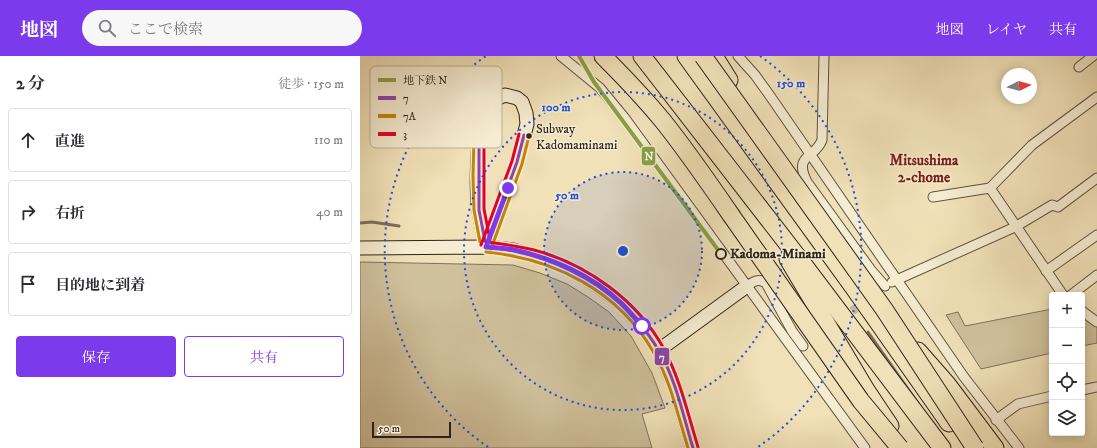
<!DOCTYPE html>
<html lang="ja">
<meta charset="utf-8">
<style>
body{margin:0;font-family:"IM FELL DW Pica","Noto Serif JP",serif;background:#f7f7f7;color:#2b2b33}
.controls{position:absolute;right:12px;bottom:12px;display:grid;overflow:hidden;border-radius:4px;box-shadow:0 2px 10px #0003}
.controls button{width:36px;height:36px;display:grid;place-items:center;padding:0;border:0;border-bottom:1px solid #e1e1e2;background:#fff;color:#2b2b33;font:20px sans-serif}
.compass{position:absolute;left:641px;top:12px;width:36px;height:36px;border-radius:50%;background:#fff;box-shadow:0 2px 10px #0003;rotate:85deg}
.scale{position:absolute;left:12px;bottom:10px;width:79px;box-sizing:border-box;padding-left:4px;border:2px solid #2d231a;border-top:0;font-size:11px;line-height:14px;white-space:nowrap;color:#2d231a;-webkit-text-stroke:3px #f6ecd1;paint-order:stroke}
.stop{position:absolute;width:12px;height:12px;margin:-9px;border:3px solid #7c3aed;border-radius:50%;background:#fff}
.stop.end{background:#7c3aed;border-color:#fff;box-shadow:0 1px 4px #0008}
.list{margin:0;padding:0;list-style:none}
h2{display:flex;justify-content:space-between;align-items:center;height:52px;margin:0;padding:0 16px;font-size:17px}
h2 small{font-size:13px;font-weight:400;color:#7c7c81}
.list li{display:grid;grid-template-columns:26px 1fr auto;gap:12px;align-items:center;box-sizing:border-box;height:64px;margin:0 8px 8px;padding:0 8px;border:1px solid #e1e1e2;border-radius:4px}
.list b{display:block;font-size:15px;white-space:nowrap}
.list em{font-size:13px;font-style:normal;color:#7c7c81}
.actions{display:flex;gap:8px;padding:12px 16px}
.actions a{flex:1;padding:9px 0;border:1px solid #7c3aed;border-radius:4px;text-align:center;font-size:14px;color:#7c3aed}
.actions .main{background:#7c3aed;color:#fff}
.icon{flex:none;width:22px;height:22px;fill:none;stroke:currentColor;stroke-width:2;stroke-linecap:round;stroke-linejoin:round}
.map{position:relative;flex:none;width:737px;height:392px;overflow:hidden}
header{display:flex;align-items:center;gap:24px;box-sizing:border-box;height:56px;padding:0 20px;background:#7c3aed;color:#fff}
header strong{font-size:19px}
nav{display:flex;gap:22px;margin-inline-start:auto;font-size:14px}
.search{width:280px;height:36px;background:#f7f7f7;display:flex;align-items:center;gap:10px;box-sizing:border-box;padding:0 14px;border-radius:22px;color:#7c7c81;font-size:15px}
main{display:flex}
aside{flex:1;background:#fff}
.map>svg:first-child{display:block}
.green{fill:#d0c19d;stroke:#7e725c}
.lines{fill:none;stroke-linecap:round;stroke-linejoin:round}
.stream{stroke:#7a6e58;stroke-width:3}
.street-tunnel{stroke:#cabb98;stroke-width:9;stroke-dasharray:9 4.5;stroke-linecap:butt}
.street-casing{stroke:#5e5242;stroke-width:11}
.secondary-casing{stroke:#2d231a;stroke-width:15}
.highway-casing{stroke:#2d231a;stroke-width:19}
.street{stroke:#f6ecd1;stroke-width:9}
.secondary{stroke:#f6ecd1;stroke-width:13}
.highway{stroke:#f1e1b8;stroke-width:17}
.highway-bridge-casing{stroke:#2d231a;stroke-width:19;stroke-linecap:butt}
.highway-bridge{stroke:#f1e1b8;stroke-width:17}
.bus-1-casing{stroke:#f6ecd1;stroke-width:6}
.bus-2-casing{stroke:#f6ecd1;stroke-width:6}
.bus-3-casing{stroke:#f6ecd1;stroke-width:6}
.bus-1{stroke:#8e44ad;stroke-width:3}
.bus-2{stroke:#c48506;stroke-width:3}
.bus-3{stroke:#e4002b;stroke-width:3}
.metro-1-casing{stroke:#f6ecd1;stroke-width:7}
.metro-1{stroke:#8aa243;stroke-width:4}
.route{stroke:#7c3aed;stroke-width:5}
.ring{fill:none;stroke:#1d4ed8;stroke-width:2;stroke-dasharray:2 4}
.bus-dot{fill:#2d231a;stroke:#f6ecd1;stroke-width:1.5}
.stop-dot{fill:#f6ecd1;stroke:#2d231a;stroke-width:2}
.labels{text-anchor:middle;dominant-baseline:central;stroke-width:3;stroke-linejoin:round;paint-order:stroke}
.bus-label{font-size:13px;fill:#2d231a;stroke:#f6ecd1;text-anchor:start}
.stop-label{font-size:14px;font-weight:bold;fill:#2d231a;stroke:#f6ecd1;text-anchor:start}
.neighbourhood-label{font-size:15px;font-weight:bold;fill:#7a1f14;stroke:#f6ecd1}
.key{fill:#f6ecd1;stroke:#bab09a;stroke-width:1}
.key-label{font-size:11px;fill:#2d231a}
.centre{fill:#1d4ed8;stroke:#f6ecd1;stroke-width:2}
.ring-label{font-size:12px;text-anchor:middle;font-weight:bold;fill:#1d4ed8;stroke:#f6ecd1;stroke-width:3;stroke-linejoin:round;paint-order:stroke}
.line-badge{stroke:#f6ecd1;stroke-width:1.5}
.badge-label{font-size:11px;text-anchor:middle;font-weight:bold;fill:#fff}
</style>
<header>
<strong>地図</strong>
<div class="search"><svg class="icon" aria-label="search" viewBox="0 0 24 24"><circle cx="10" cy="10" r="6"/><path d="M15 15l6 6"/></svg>ここで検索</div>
<nav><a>地図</a><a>レイヤ</a><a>共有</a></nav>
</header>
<main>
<aside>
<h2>2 分<small>徒歩 · 150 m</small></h2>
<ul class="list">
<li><svg class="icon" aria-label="ahead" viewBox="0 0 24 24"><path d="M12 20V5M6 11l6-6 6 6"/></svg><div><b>直進</b></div><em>110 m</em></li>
<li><svg class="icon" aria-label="right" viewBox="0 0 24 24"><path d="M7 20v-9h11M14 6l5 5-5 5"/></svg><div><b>右折</b></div><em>40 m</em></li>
<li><svg class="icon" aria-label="arrive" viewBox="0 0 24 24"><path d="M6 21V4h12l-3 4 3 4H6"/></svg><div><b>目的地に到着</b></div></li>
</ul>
<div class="actions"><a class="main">保存</a><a>共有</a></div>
</aside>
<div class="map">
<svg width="737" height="392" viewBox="0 0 737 392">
<rect width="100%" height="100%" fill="#f1e1b8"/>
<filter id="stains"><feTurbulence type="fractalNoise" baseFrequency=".005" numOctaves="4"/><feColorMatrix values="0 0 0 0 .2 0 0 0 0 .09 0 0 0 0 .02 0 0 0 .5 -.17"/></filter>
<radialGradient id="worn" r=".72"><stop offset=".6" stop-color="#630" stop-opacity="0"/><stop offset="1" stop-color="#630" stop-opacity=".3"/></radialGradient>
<g class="green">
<polygon points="0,206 153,209 180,217 207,228 228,241 249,256 271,280 292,317 305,352 282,358 292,392 0,392"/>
<polygon points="692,253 692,297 621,313 586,259 598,256 605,270"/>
<polygon points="722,260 737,271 737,287 722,290"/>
</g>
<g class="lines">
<g class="stream">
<polyline points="0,167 12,166 39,170"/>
<polyline points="508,276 560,350"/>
</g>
<polyline class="street-tunnel" points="481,263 523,233"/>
<g class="street-casing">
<g id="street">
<polyline points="201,0 240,32 264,61 505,392"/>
<polyline points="378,0 395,19 408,37 604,321 659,392"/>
<path d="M464,0L462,84C455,103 433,98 447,126L511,214L525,230"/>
<polyline points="719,11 733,0"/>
<polyline points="573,141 630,132"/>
<polyline points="686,215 737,179"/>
<polyline points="532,226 655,171 692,149 698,151 737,122"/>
<path d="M387,230C394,225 399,222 406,227L432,275L443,290"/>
<polyline points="703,239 630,132 672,89 737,41"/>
<polyline points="711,239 737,219"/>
<polyline points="722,255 737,266"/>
<polyline points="722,334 737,331"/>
<polyline points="636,364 658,348 692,340"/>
</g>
</g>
<g class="secondary-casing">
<g id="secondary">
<path d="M145,39L157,42L162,46L166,57L167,68L157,106L126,191C124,179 121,167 119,155C116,134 116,68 128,52C132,45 137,42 145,39Z"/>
<polyline points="0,192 126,191 153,194 183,202 213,214 238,230 260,246 282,270 299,294 315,331 333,392"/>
<polyline points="299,294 387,230"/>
</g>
</g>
<g class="highway-casing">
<g id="highway">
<path d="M243,0C264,21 284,42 303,65C327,95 349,127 371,159"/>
<polyline points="282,0 437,200 582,392"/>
<polyline points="326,0 494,232 589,367"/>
<polyline points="354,0 369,24"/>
<polyline points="428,203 506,334 530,370"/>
<polyline points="558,295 587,328 635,392"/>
</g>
</g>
<use href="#street" class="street"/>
<use href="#secondary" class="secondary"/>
<use href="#highway" class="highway"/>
<g class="highway-bridge-casing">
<g id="highway-bridge">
<polyline points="343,0 524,253 615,392"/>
<polyline points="371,159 501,345 540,392"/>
</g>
</g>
<use href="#highway-bridge" class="highway-bridge"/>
<g class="bus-1-casing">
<g id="bus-1">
<polyline points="119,81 119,154 125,185"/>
<path d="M126,191C142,193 158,194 174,199C225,213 272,249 299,295C316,324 323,359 333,392"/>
<polyline points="126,191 157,106 164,79"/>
</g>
</g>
<g class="bus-2-casing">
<g id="bus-2">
<polyline points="114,81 113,120 114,154 120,186"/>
<polyline points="131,193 162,108 169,80"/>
<path d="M126,196C195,203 259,235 294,297C311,326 318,360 328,392"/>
</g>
</g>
<g class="bus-3-casing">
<g id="bus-3">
<polyline points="124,81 124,153 130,184"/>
<path d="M126,186C143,188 158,190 174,194C227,208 278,245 304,293C320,323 328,358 338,391"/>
<polyline points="121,189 152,105 159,78"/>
</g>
</g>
<use href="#bus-1" class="bus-1"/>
<use href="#bus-2" class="bus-2"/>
<use href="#bus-3" class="bus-3"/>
<g class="metro-1-casing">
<polyline id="metro-1" points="219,0 234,26 361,198"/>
</g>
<use href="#metro-1" class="metro-1"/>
</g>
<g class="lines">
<path class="route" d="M148,132L126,191C135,192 145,192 154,194C192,202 232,220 261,247C268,254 275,262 282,270"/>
</g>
<circle cx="263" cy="195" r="79" fill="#1d4ed8" fill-opacity=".12"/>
<g class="ring">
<circle cx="263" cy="195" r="79"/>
<circle cx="263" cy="195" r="159"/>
<path d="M128 391A238 238 0 0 1 126 0M400 0A238 238 0 0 1 398 391"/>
</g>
<circle class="bus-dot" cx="169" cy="80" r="3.5"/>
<circle class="stop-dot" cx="361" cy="198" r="5"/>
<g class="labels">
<g class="bus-label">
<text x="176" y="73">Subway<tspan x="176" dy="16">Kadomaminami</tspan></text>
</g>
<g class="stop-label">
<text x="370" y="198">Kadoma-Minami</text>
</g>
<g class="neighbourhood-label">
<text x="564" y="104">Mitsushima<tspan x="564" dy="17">2-chome</tspan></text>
</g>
</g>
<rect x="10" y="10" width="132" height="82" rx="6" class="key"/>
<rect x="18" y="22" width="18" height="4" fill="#8aa243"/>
<rect x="18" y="40" width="18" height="4" fill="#8e44ad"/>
<rect x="18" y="58" width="18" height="4" fill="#c48506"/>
<rect x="18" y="76" width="18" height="4" fill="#e4002b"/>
<g class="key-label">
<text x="43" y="28">地下鉄 N</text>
<text x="43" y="46">7</text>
<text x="43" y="64">7A</text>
<text x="43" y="82">3</text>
</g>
<circle cx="263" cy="195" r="6" class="centre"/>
<g class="ring-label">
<text x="431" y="31">150 m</text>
<text x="196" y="55">100 m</text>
<text x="207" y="143">50 m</text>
</g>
<g class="line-badge">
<rect x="281" y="90" width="15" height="20" rx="4" fill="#8aa243"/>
<rect x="294" y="291" width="16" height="19" rx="4" fill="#8e44ad"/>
</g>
<g class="badge-label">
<text x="289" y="104">N</text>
<text x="302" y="305">7</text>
</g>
<rect width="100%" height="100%" filter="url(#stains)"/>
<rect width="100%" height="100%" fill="url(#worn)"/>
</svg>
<div class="controls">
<button>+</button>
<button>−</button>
<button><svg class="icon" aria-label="locate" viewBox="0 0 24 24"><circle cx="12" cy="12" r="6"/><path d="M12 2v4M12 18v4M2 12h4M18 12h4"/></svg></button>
<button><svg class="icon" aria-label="layers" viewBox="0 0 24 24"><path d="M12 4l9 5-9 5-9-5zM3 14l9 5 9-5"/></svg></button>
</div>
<svg class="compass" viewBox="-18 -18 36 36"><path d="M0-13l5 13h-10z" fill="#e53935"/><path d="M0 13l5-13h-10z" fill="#7c7c81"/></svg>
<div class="scale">50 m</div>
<div class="stop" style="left:282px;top:270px"></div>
<div class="stop end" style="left:148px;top:132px"></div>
</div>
</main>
